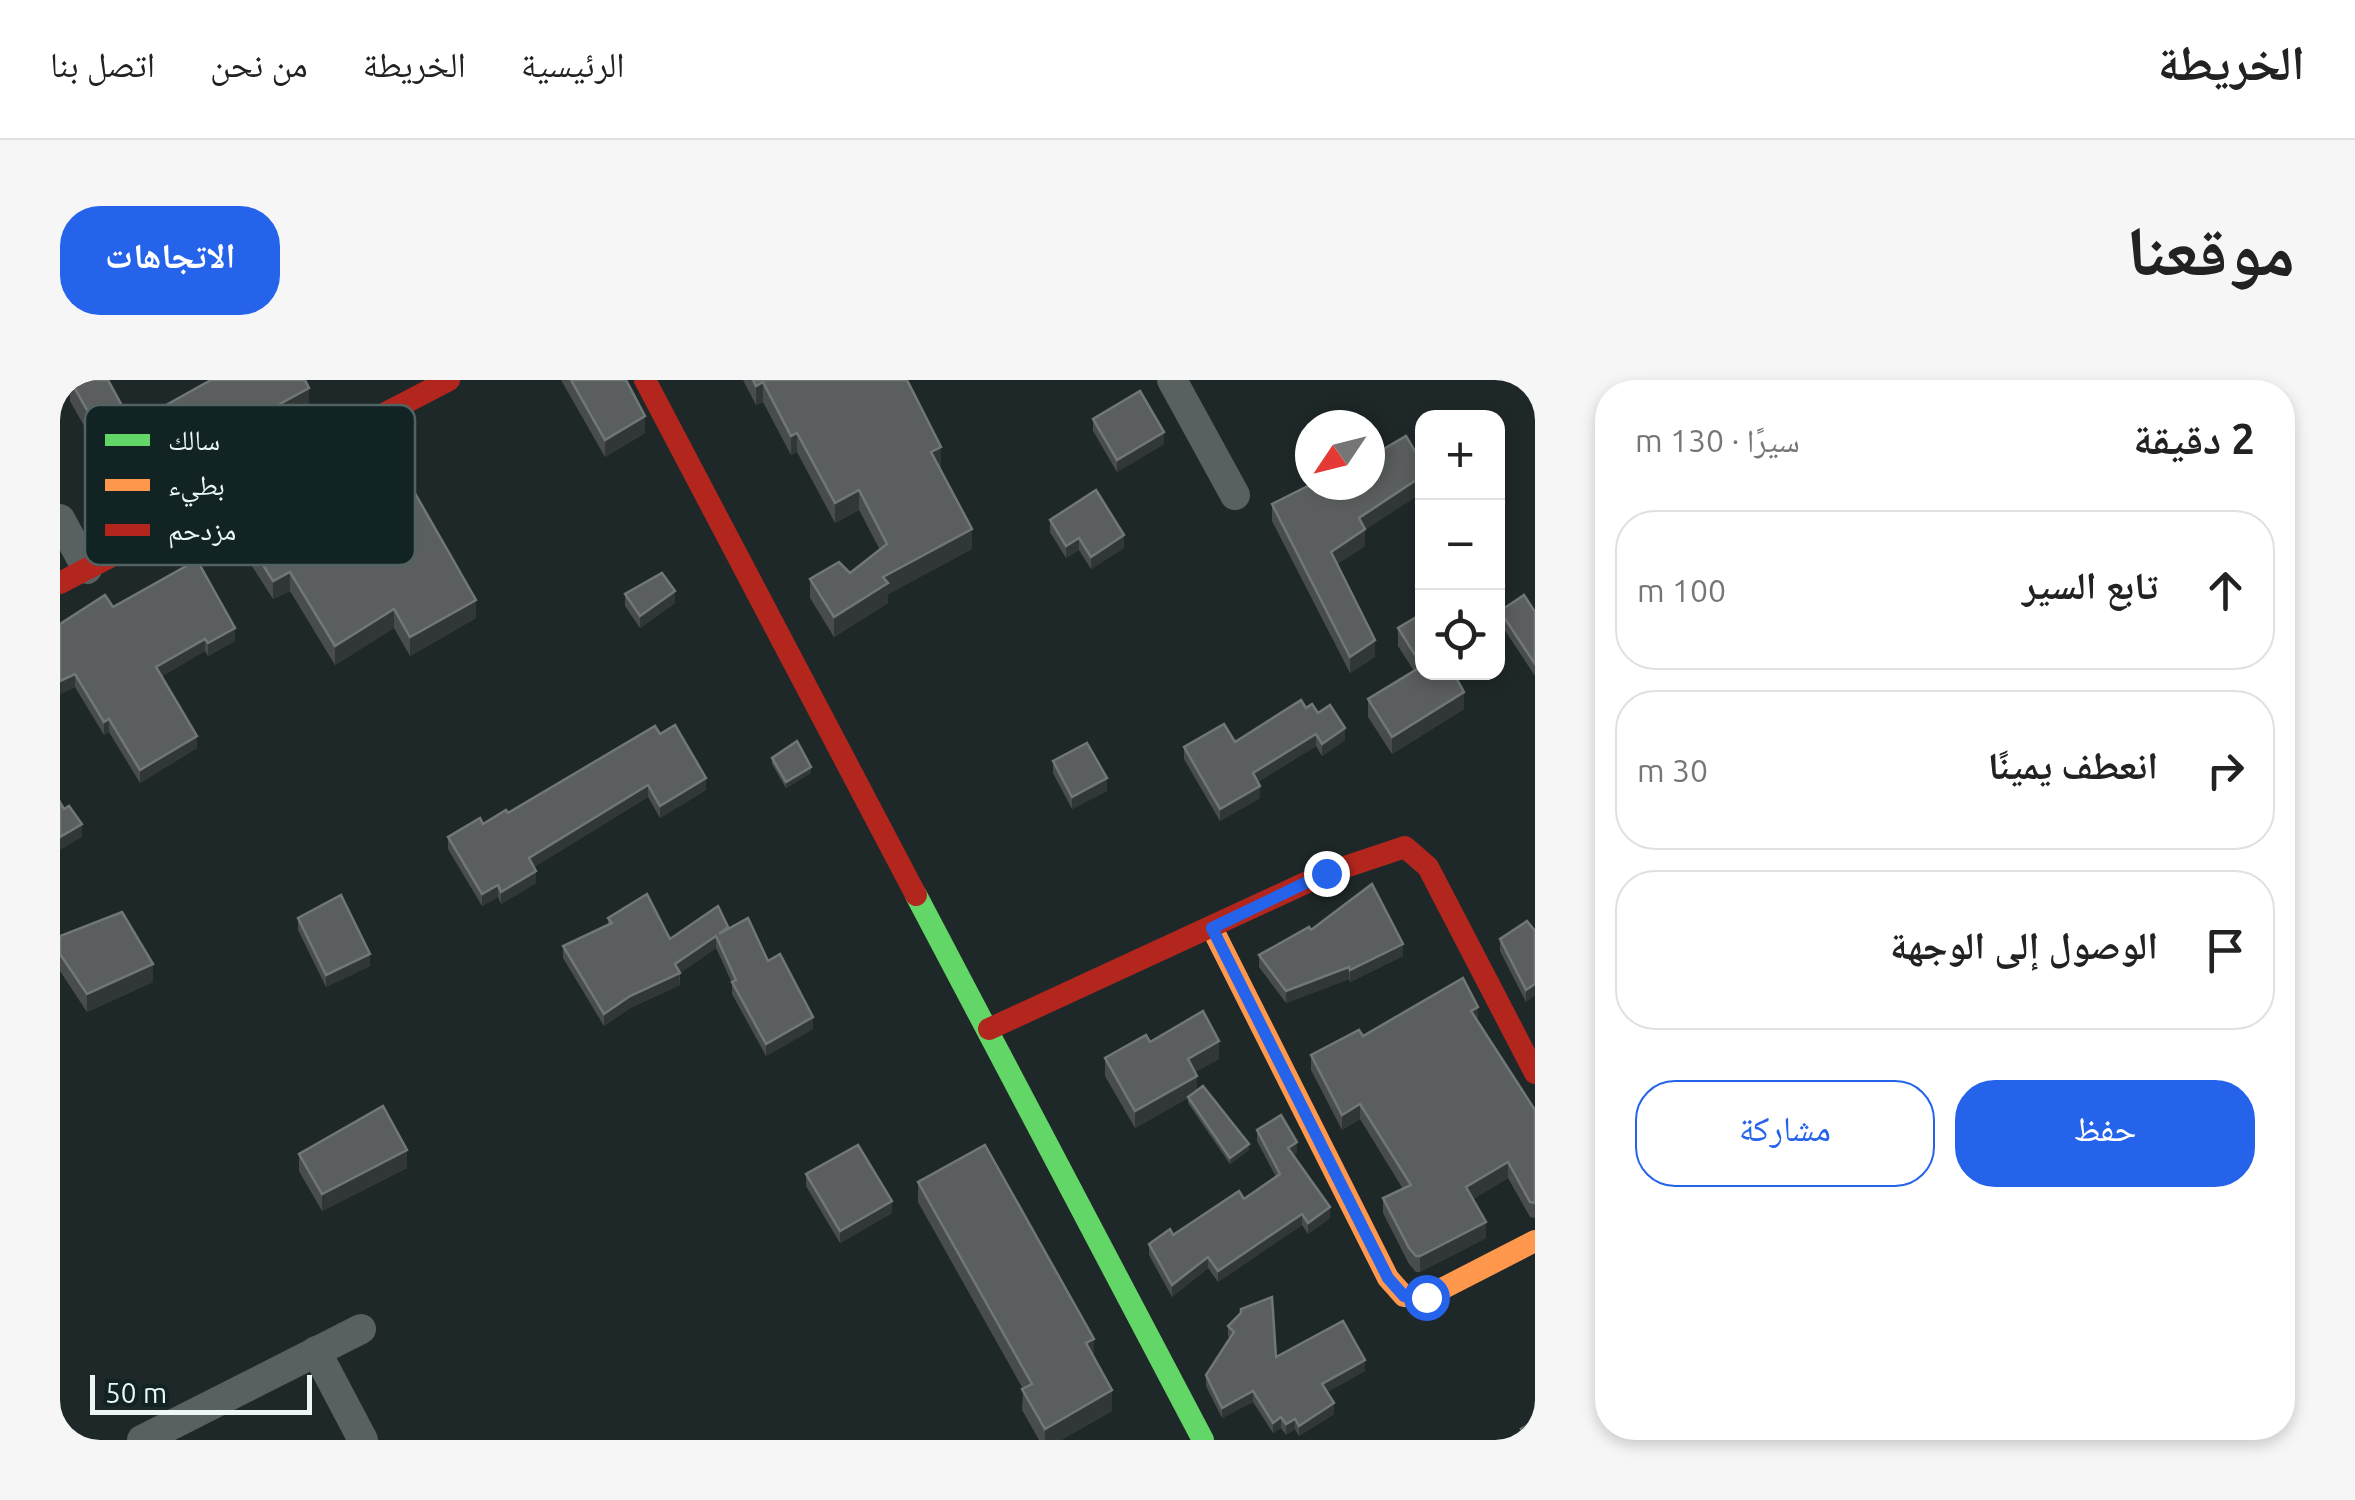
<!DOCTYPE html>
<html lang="ar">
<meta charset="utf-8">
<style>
body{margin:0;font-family:Ubuntu,"Noto Naskh Arabic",sans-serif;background:#f6f6f6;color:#222;direction:rtl}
.controls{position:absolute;right:30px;top:30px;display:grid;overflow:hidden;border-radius:20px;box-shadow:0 5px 15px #0003}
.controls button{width:90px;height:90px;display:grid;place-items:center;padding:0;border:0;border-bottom:2px solid #e0e0e0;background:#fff;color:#222;font:50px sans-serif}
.compass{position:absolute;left:1235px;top:30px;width:90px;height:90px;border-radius:50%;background:#fff;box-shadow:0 5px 15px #0003;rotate:235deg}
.scale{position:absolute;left:30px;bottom:25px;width:222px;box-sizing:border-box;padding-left:10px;border:5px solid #ebf6f6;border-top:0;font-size:28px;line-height:35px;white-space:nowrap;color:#ebf6f6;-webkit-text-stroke:8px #112323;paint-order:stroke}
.stop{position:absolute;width:30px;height:30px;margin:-22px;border:8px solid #2563eb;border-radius:50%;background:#fff}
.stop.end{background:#2563eb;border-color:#fff;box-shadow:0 2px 10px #0008}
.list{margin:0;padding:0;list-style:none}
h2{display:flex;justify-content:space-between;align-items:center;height:130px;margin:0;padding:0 40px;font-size:42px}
h2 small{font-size:32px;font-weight:400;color:#767676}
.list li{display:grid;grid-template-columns:65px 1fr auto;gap:30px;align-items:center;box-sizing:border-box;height:160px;margin:0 20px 20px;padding:0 20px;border:2px solid #e0e0e0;border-radius:40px}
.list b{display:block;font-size:38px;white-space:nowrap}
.list em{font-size:32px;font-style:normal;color:#767676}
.actions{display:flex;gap:20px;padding:30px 40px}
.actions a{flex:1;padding:22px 0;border:2px solid #2563eb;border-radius:40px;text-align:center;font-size:35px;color:#2563eb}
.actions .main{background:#2563eb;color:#fff}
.icon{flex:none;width:55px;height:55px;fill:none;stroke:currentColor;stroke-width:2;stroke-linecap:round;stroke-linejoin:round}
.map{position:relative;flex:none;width:1475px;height:1060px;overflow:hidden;direction:ltr;border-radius:40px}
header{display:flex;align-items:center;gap:60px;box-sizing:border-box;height:140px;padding:0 50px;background:#fff;border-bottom:2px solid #e0e0e0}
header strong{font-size:48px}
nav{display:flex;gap:55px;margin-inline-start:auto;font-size:35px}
.intro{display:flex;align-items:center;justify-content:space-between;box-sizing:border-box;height:240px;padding:0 60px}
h1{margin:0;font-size:70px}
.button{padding:25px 45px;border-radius:40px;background:#2563eb;color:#fff;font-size:35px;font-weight:700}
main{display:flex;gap:60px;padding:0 60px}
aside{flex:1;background:#fff;border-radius:40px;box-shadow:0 5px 15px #0003}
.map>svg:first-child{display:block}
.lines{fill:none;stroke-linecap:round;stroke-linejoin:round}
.street{stroke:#596060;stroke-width:30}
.fast{stroke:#63d668;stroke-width:22}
.slow{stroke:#ff974d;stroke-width:22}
.jam{stroke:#b3261e;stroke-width:22}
.wall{fill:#494c4c}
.shaded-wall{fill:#313636}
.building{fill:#5b5e5e;stroke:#717676;stroke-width:2.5}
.route{stroke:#2563eb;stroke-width:12}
.key{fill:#112323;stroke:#526262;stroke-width:2.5}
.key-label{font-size:28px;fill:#ebf6f6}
</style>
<header>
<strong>الخريطة</strong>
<nav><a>الرئيسية</a><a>الخريطة</a><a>من نحن</a><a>اتصل بنا</a></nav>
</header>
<div class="intro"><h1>موقعنا</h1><a class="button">الاتجاهات</a></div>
<main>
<aside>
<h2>2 دقيقة<small>سيرًا · 130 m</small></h2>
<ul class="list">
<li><svg class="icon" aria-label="ahead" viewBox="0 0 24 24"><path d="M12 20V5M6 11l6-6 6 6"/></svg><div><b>تابع السير</b></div><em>100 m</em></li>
<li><svg class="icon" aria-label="right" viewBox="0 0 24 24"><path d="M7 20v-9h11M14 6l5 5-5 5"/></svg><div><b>انعطف يمينًا</b></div><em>30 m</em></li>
<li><svg class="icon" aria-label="arrive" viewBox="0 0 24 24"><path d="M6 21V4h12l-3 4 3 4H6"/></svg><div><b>الوصول إلى الوجهة</b></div></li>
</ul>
<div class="actions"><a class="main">حفظ</a><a>مشاركة</a></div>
</aside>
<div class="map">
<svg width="1475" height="1060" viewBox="0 0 1475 1060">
<rect width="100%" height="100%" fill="#1f2829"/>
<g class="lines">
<g class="street">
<polyline points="1112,0 1175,115"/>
<polyline points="0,139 27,189"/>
<polyline points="256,971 303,1060"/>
<polyline points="82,1060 301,949"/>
</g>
<polyline class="fast" points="856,515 1143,1060"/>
<polyline class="slow" points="1152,548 1328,898 1344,916 1366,917 1475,861"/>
<g class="jam">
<polyline points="585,0 856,515"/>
<polyline points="0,203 389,0"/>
<polyline points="929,649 1267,493 1345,467 1368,487 1475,693"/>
</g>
</g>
<g class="wall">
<polygon points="10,0 72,44 249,29 55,136 26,82 26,61 31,58 10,21"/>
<polygon points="501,0 566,0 585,53 545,77"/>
<polygon points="683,0 847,0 881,87 879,88 912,169 828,214 828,223 774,257 750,218 750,199 790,193 820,170 799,130 775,143 737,72 731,75 703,22 696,25"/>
<polygon points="1033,39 1104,64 1057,92 1033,51"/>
<polygon points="272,107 416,238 350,276 334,248 275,285 230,211 213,219 181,169 181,150 217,137"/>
<polygon points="1212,124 1305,150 1305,166 1277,184 1315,277 1290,293 1212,141"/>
<polygon points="990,140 1064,168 1031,189 1019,170 1006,178 990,152"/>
<polygon points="565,214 615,223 580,248 565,226"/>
<polygon points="53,227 175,261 148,276 145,271 102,296 137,368 80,403 49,352 44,355 15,307 0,314"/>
<polygon points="1440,231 1475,232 1475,296 1440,243"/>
<polygon points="1338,248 1404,329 1332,374 1308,337 1308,319 1354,291 1338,266"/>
<polygon points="1246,328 1258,333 1285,360 1262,376 1256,366 1198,402 1200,418 1160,441 1124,379 1124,367 1175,362"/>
<polygon points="600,354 646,410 600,438 588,417 474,487 476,503 441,524 438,517 422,526 388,469 388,457 448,433"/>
<polygon points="712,378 751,393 726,408 712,384"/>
<polygon points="993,381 1047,411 1012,429 993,393"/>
<polygon points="238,538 310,586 266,607 238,550"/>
<polygon points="548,538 610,559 668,547 708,581 753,649 706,676 672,614 672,603 656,568 620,593 620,605 570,628 544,646 503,578 503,566 548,545"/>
<polygon points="1251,550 1343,576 1290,602 1289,599 1226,623 1199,587 1199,575"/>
<polygon points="1475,551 1466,622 1440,571 1440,559"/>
<polygon points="0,556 93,602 27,632 0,591"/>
<polygon points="1418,642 1475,730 1475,838 1470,837 1448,798 1413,819 1426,858 1360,892 1356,892 1349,884 1323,833 1323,818 1343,809 1300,739 1282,750 1251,690 1251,675 1303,656"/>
<polygon points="1090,662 1159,679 1135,692 1137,710 1189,770 1170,784 1128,723 1128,718 1075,748 1045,696 1045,678"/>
<polygon points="1197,750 1237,773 1233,775 1270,838 1248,854 1242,845 1158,902 1148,888 1112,917 1089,875 1089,864 1113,855 1184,819 1216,797 1197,761"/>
<polygon points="239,774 347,788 262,831 239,791"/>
<polygon points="746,794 832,833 780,863 746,806"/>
<polygon points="858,802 1034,977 1052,1031 1001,1060 979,1060 962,1030 963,1009 858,822"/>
<polygon points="1168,946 1216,977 1305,991 1267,1012 1274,1034 1239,1056 1235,1049 1226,1055 1221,1048 1213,1053 1193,1022 1162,1038 1146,1006 1146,995 1170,958 1168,956"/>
</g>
<g class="shaded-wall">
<polygon points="703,2 703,22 696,25 696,6"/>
<polygon points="249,8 249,29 55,136 55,114"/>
<polygon points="585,36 585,53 545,77 545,60"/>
<polygon points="1104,52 1104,64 1057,92 1057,80"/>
<polygon points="737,53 737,72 731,75 731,56"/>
<polygon points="881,67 881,87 871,92 871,72"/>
<polygon points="1362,96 1362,113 1305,150 1305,166 1271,188 1271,172 1299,138"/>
<polygon points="799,110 799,130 775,143 775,123"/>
<polygon points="912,149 912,169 828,214 828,223 774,257 774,237 823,197"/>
<polygon points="1064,155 1064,168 1031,189 1031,177"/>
<polygon points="1019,158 1019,170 1006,178 1006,166"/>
<polygon points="230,192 230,211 213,219 213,201"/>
<polygon points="615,211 615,223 580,248 580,236"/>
<polygon points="416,220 416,238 350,276 350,257"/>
<polygon points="334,229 334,248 275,285 275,266"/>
<polygon points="175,248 175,261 148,276 148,263"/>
<polygon points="145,259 145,271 96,300 96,287"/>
<polygon points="1315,260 1315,277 1290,293 1290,277"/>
<polygon points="15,294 15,307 0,314 0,301"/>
<polygon points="1404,312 1404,329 1332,374 1332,357"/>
<polygon points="49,339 49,352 44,355 44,342"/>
<polygon points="1285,348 1285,360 1262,376 1262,364"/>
<polygon points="1256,354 1256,366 1193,405 1193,393"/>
<polygon points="137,356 137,368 80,403 80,390"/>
<polygon points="751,387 751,393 726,408 726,402"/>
<polygon points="646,398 646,410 600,438 600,426"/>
<polygon points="1047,398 1047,411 1012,429 1012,417"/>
<polygon points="588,405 588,417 469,490 469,478"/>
<polygon points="1200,406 1200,418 1160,441 1160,429"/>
<polygon points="22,444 22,457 0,470 0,457"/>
<polygon points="476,491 476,503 441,524 441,512"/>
<polygon points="438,505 438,517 422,526 422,514"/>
<polygon points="656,556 656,568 619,594 620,605 570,628 544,646 544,634"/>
<polygon points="1343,564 1343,576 1290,602 1290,590"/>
<polygon points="310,574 310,586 266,607 266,595"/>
<polygon points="93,584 93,602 27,632 27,614"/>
<polygon points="1289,587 1289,599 1226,623 1226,611"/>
<polygon points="1475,604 1475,616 1466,622 1466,610"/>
<polygon points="1418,627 1418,643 1411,631"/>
<polygon points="753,637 753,649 706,676 706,664"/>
<polygon points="1159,661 1159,679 1128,696 1128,679"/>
<polygon points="1137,696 1137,713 1075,748 1075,731"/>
<polygon points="1300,724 1300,739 1282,750 1282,735"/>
<polygon points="1237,762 1237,773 1228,779 1228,768"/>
<polygon points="1189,764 1189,770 1170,784 1170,778"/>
<polygon points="347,770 347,788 262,831 262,814"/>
<polygon points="1448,782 1448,798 1406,823 1406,807"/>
<polygon points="832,821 832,833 780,863 780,851"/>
<polygon points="1270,827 1270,838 1248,854 1248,843"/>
<polygon points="1242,834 1242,845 1158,902 1158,891"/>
<polygon points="1426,842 1426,858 1360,892 1360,876"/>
<polygon points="1148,877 1148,888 1112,917 1112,905"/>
<polygon points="1034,959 1034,980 1026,963"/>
<polygon points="1305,980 1305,991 1262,1015 1262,1004"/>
<polygon points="1052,1010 1052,1031 1001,1060 985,1060 985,1049"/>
<polygon points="1193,1011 1193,1022 1162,1038 1162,1028"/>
<polygon points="1274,1023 1274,1034 1239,1056 1239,1046"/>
<polygon points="1221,1037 1221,1048 1213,1053 1213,1043"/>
<polygon points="1235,1039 1235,1049 1226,1055 1226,1044"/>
</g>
<g class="building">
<polygon points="10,0 48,0 72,44 151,0 245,0 249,8 55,114 26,61 40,53"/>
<polygon points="511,0 566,0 585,36 545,60"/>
<polygon points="693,0 847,0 881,67 871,72 912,149 823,197 828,203 774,237 750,199 779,182 790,193 827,164 799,110 775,123 737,53 731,56 703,2 696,6"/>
<polygon points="1080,11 1104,52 1057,80 1033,39"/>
<polygon points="1346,56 1362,83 1362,96 1299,138 1305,149 1271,172 1315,260 1290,277 1212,124 1250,105 1310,105 1310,77"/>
<polygon points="332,73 416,220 350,257 334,229 275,266 230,192 213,201 181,150 214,130 217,137 268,102 272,107"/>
<polygon points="1036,110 1064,155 1031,177 1019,158 1006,166 990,140"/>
<polygon points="137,180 175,248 148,263 145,259 96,287 137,356 80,390 49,339 44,342 15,294 0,301 0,244 45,215 53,227"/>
<polygon points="602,193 615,211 580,236 565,214"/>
<polygon points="1464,215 1475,232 1475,284 1440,231"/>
<polygon points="1358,236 1362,244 1362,292 1393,292 1404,312 1332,357 1308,319 1362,286 1338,248"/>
<polygon points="1241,320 1246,328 1252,324 1258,333 1270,325 1285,348 1262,364 1256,354 1193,393 1200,406 1160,429 1124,367 1164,344 1175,362"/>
<polygon points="615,345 646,398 600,426 588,405 469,478 476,491 441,512 438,505 422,514 388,457 420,438 423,444 446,430 448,433 595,346 600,354"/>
<polygon points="737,361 751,387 726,402 712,378"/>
<polygon points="1027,363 1047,398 1012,417 993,381"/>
<polygon points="0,422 4,429 9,426 22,444 0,457"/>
<polygon points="1312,504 1343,564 1290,590 1289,587 1226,611 1199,575 1249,547 1251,550"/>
<polygon points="587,514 610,559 658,526 668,547 659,554 688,538 708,581 720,574 753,637 706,664 672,602 676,600 656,556 615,584 620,593 570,616 544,634 503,566 552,543 548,538"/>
<polygon points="281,515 310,574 266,595 238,538"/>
<polygon points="62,532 93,584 27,614 0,574 0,556"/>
<polygon points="1467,541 1475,551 1475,604 1466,610 1440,559"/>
<polygon points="1403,598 1418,627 1411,631 1475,730 1475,823 1470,822 1448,782 1406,807 1426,842 1360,876 1356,876 1349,868 1323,818 1351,805 1300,724 1282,735 1251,675 1299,650 1303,656"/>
<polygon points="1143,631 1159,661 1128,679 1137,696 1075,731 1045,678 1086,655 1090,662"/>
<polygon points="1143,706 1189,764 1170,778 1128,717"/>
<polygon points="323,726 347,770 262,814 239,774"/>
<polygon points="1221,735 1237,762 1228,768 1270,827 1248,843 1242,834 1158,891 1148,877 1112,905 1089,864 1110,849 1113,855 1179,811 1184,819 1220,794 1197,750"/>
<polygon points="798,765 832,821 780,851 746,794"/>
<polygon points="925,765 1034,959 1026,963 1052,1010 985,1049 962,1009 972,1004 858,802"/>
<polygon points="1212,917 1216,977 1283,941 1305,980 1262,1004 1274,1023 1239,1046 1235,1039 1226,1044 1221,1037 1213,1043 1193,1011 1162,1028 1146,995 1174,952 1168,946 1181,933 1181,929"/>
<polygon points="1475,1041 1475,1060 1467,1060 1461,1049"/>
</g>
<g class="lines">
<polyline class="route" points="1266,493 1152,548 1328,898 1344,916 1366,917"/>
</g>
<rect x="25" y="25" width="330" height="160" rx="15" class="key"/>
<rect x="45" y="54" width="45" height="12" fill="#63d668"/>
<rect x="45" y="99" width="45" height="12" fill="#ff974d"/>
<rect x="45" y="144" width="45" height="12" fill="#b3261e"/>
<g class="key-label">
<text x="108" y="70">سالك</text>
<text x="108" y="115">بطيء</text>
<text x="108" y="160">مزدحم</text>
</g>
</svg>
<div class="controls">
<button>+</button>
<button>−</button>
<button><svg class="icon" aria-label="locate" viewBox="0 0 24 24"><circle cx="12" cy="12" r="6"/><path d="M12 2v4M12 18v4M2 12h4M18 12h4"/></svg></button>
</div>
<svg class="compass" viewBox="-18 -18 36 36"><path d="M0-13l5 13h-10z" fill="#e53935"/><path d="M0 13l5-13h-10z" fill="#767676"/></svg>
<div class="scale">50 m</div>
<div class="stop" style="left:1366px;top:917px"></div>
<div class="stop end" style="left:1266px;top:493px"></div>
</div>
</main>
